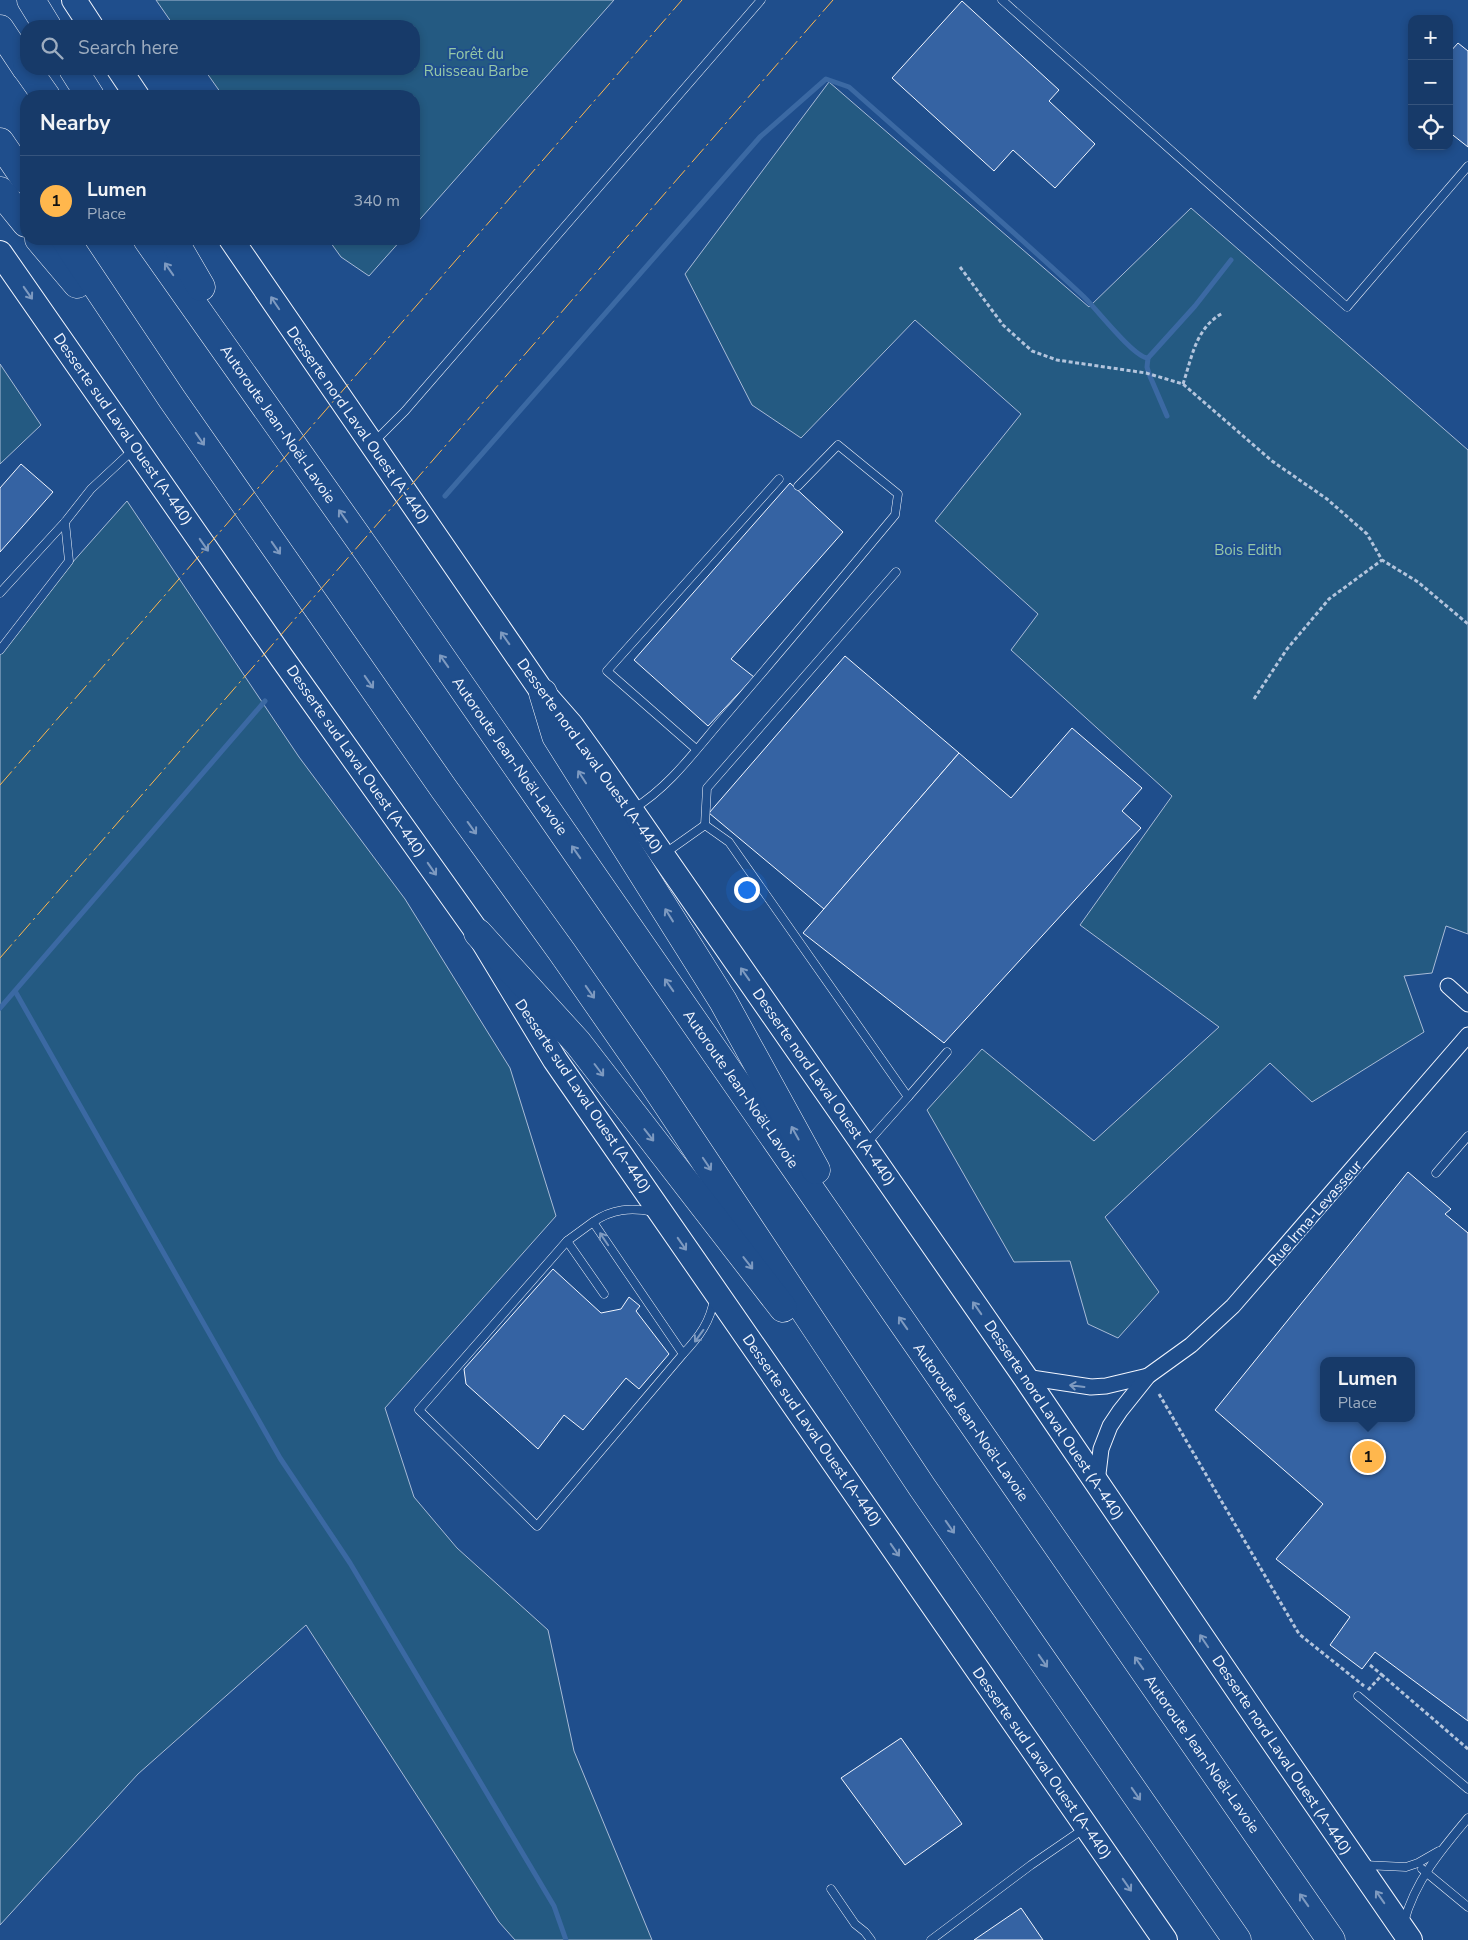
<!DOCTYPE html>
<meta charset="utf-8">
<style>
body{margin:0;font-family:"Nunito Sans",sans-serif;background:#244571;color:#f1f3f6}
.controls{position:absolute;right:15px;top:15px;display:grid;overflow:hidden;border-radius:10px;box-shadow:0 2px 8px #0003}
.controls button{width:45px;height:45px;display:grid;place-items:center;padding:0;border:0;border-bottom:1px solid #36547d;background:#173a69;color:#f1f3f6;font:25px sans-serif}
.you{position:absolute;left:746px;top:889px;width:18px;height:18px;margin:-12px;border:4px solid #fff;border-radius:50%;background:#1a73e8;box-shadow:0 0 0 8px #1a73e833}
.badge{display:grid;place-items:center;width:32px;height:32px;border-radius:50%;background:#ffb74d;color:#111;font-size:16px;font-weight:700}
.pin{position:absolute;translate:-50% -50%;border:2px solid #fff;box-shadow:0 1px 5px #0006}
.popup{position:absolute;left:1320px;top:1357px;width:95px;height:65px;box-sizing:border-box;display:grid;place-content:center;border-radius:10px;background:#173a69;filter:drop-shadow(0 1px 4px #0005);font-size:16px;white-space:nowrap;color:#9eadc0}
.popup b{font-size:19px;color:#f1f3f6}
.popup::after{content:'';position:absolute;left:50%;top:100%;margin-left:-10px;border:10px solid transparent;border-top-color:#173a69}
.list{margin:0;padding:0;list-style:none}
h2{display:flex;justify-content:space-between;align-items:center;height:65px;margin:0;padding:0 20px;font-size:21px}
h2 small{font-size:16px;font-weight:400;color:#9eadc0}
.list li{display:grid;grid-template-columns:32px 1fr auto;gap:15px;align-items:center;box-sizing:border-box;height:90px;padding:0 20px;border-top:1px solid #36547d}
.list b{display:block;font-size:19px;white-space:nowrap}
.list p{margin:0;font-size:16px;white-space:nowrap;color:#9eadc0}
.list em{font-size:16px;font-style:normal;color:#9eadc0}
.icon{flex:none;width:28px;height:28px;fill:none;stroke:currentColor;stroke-width:2;stroke-linecap:round;stroke-linejoin:round}
.map{position:relative;flex:none;width:1468px;height:1940px;overflow:hidden}
.search{position:absolute;background:#173a69;box-shadow:0 2px 8px #0003;left:20px;top:20px;width:400px;height:55px;display:flex;align-items:center;gap:12px;box-sizing:border-box;padding:0 18px;border-radius:20px;color:#9eadc0;font-size:19px}
.panel{position:absolute;background:#173a69;box-shadow:0 2px 8px #0003;left:20px;top:90px;width:400px;height:155px;border-radius:20px}
.map>svg:first-child{display:block}
.green{fill:#245a82;stroke:#a8bbd7}
.lines{fill:none;stroke-linecap:round;stroke-linejoin:round}
.stream{stroke:#3b69a3;stroke-width:5}
.building{fill:#3563a3;stroke:#f2f6ff;fill-rule:evenodd}
.service-casing{stroke:#f2f6ff;stroke-width:9}
.minor-casing{stroke:#f2f6ff;stroke-width:17}
.primary-casing{stroke:#f2f6ff;stroke-width:26}
.motorway-casing{stroke:#f2f6ff;stroke-width:29}
.path{stroke:#b3c4dc;stroke-width:3;stroke-dasharray:4 2.5;stroke-linecap:butt}
.service{stroke:#1f4e8c;stroke-width:8}
.minor{stroke:#1f4e8c;stroke-width:15}
.primary{stroke:#1f4e8c;stroke-width:24}
.motorway{stroke:#1f4e8c;stroke-width:28}
.power{stroke:#ffb74d;stroke-width:1;stroke-dasharray:18 4 2.5 4;stroke-linecap:butt}
.oneway{stroke:#7e9ac0}
.labels{text-anchor:middle;dominant-baseline:central;stroke-width:4;stroke-linejoin:round;paint-order:stroke}
.park-label{font-size:15px;fill:#97c8a6;stroke:#1f4e8c}
.street-label{font-size:15px;fill:#f2f6ff;stroke:#1f4e8c}
</style>
<div class="map">
<svg width="1468" height="1940" viewBox="0 0 1468 1940">
<rect width="100%" height="100%" fill="#1f4e8c"/>
<g class="green">
<polygon points="156,0 614,0 414,226 414,96 223,96 204,69 414,69 414,26 174,26"/>
<polygon points="829,82 1089,307 1191,208 1468,450 1468,934 1446,926 1432,973 1404,976 1424,1032 1312,1102 1270,1063 1105,1217 1159,1292 1118,1338 1088,1324 1070,1261 1014,1262 927,1110 982,1049 1094,1141 1219,1027 1080,925 1172,796 1011,650 1038,614 935,521 1021,414 915,320 801,438 752,405 685,274"/>
<polygon points="328,239 402,239 369,276 341,257"/>
<polygon points="0,364 41,425 0,464"/>
<polygon points="127,501 299,757 405,899 510,1068 556,1216 385,1408 414,1497 457,1548 548,1630 574,1751 652,1940 515,1940 499,1922 306,1625 138,1774 0,1925 0,644"/>
</g>
<g class="lines">
<g class="stream">
<polyline points="1148,358 1147,367 1149,374 1167,416"/>
<path d="M445,496L760,137L826,79L849,87C927,156 1007,225 1083,296C1096,308 1134,358 1148,358L1195,306L1231,260"/>
<polyline points="15,991 280,1458 350,1563 554,1906 566,1940"/>
<polyline points="0,1008 265,701"/>
</g>
</g>
<g class="building">
<polygon points="962,1 1059,90 1049,101 1095,144 1055,188 1013,150 994,171 892,78"/>
<polygon points="1458,43 1468,51 1468,147 1449,132 1449,53"/>
<polygon points="21,464 53,492 0,552 0,488"/>
<polygon points="790,483 843,532 731,659 754,677 708,726 634,660"/>
<polygon points="845,656 959,753 824,909 709,813"/>
<polygon points="1072,728 1142,788 1122,811 1141,828 944,1043 803,933 959,753 1011,798"/>
<path d="M1408,1172L1451,1209L1445,1214L1468,1233V1721L1375,1652L1362,1669L1330,1645L1350,1617L1276,1559L1323,1504L1215,1410ZM1324,1361H1412V1418H1324Z"/>
<polygon points="553,1269 601,1313 621,1309 629,1297 640,1306 636,1311 669,1354 639,1389 626,1378 583,1430 564,1415 538,1449 466,1384 464,1369"/>
<polygon points="901,1738 962,1824 905,1865 841,1778"/>
<polygon points="1021,1908 1043,1940 974,1940"/>
</g>
<g class="lines">
<g class="service-casing">
<g id="service">
<polyline points="1002,0 1347,307 1468,166"/>
<polyline points="373,443 405,411 761,0"/>
<polyline points="0,593 65,522 91,489 133,450"/>
<polyline points="0,650 69,561 65,522"/>
<polyline points="696,749 607,671 779,479"/>
<path d="M633,809C671,786 697,748 726,715C783,649 839,582 895,515L898,494L838,445L798,486"/>
<polyline points="705,825 707,788 896,572"/>
<polyline points="664,854 705,825 729,842 908,1097 867,1143"/>
<polyline points="908,1097 947,1052"/>
<polyline points="1436,1173 1468,1136"/>
<path d="M654,1212C631,1207 612,1209 593,1222L683,1354C699,1337 711,1321 714,1298"/>
<polyline points="593,1222 567,1241 604,1294"/>
<polyline points="567,1241 419,1410 537,1526 683,1354"/>
<polyline points="1358,1696 1468,1789"/>
<polyline points="1364,1865 1406,1867 1418,1863 1439,1851"/>
<polyline points="1422,1869 1468,1907"/>
<polyline points="831,1889 855,1924 865,1932 871,1940"/>
<path d="M1404,1922C1415,1881 1441,1850 1468,1818"/>
<polyline points="931,1940 1031,1865 1085,1828"/>
</g>
</g>
<g class="minor-casing">
<g id="minor">
<polyline points="1448,986 1468,1004"/>
<polyline points="1025,1377 1091,1387 1106,1386 1148,1376"/>
<polyline points="1097,1482 1101,1449 1110,1426 1120,1411 1148,1376 1191,1345 1233,1306 1468,1035"/>
</g>
</g>
<g class="primary-casing">
<g id="primary">
<polyline points="74,0 91,26"/>
<polyline points="119,69 137,96"/>
<polyline points="231,239 543,693 571,725 599,764 1025,1377 1261,1724 1410,1940"/>
<polyline points="0,253 282,658 478,933 555,1060 1165,1940"/>
</g>
</g>
<g class="motorway-casing">
<g id="motorway">
<polyline points="31,0 47,26"/>
<polyline points="0,29 26,68"/>
<polyline points="27,69 46,96"/>
<polyline points="73,69 90,96"/>
<polyline points="0,142 26,180"/>
<polyline points="0,191 26,223"/>
<polyline points="39,239 77,284"/>
<polyline points="65,239 172,399 444,789 562,952 651,1080 922,1487 1237,1940"/>
<polyline points="147,239 371,556 1331,1940"/>
<polyline points="173,239 201,287"/>
<polyline points="543,693 556,736 723,1001 816,1170"/>
<polyline points="478,933 578,1043 783,1308"/>
</g>
</g>
<g class="path">
<polyline points="960,267 1003,325 1032,351 1057,360 1146,373 1183,384 1272,461 1327,499 1367,534 1382,560 1418,582 1468,624"/>
<path d="M1183,384C1192,357 1196,327 1223,313"/>
<polyline points="1254,699 1287,649 1329,599 1382,560"/>
<polyline points="1159,1394 1299,1634 1364,1686"/>
<polyline points="1370,1665 1382,1675"/>
<polyline points="1368,1690 1382,1675 1468,1749"/>
</g>
<use href="#service" class="service"/>
<use href="#minor" class="minor"/>
<use href="#primary" class="primary"/>
<use href="#motorway" class="motorway"/>
<g class="power">
<polyline points="0,785 682,0"/>
<polyline points="0,958 833,0"/>
</g>
</g>
<defs><path id="oneway-shaft" d="M-6 0H5M1.5-3L5.5 0L1.5 3" fill="none" stroke-width="1.6" stroke-linecap="round" stroke-linejoin="round" transform="scale(1.25)"/></defs>
<g class="oneway">
<use href="#oneway-shaft" transform="translate(169 269) rotate(-125)"/>
<use href="#oneway-shaft" transform="translate(28 293) rotate(55)"/>
<use href="#oneway-shaft" transform="translate(275 303) rotate(-124)"/>
<use href="#oneway-shaft" transform="translate(200 439) rotate(55)"/>
<use href="#oneway-shaft" transform="translate(343 516) rotate(-125)"/>
<use href="#oneway-shaft" transform="translate(204 545) rotate(55)"/>
<use href="#oneway-shaft" transform="translate(276 548) rotate(55)"/>
<use href="#oneway-shaft" transform="translate(505 638) rotate(-125)"/>
<use href="#oneway-shaft" transform="translate(444 661) rotate(-125)"/>
<use href="#oneway-shaft" transform="translate(369 682) rotate(55)"/>
<use href="#oneway-shaft" transform="translate(582 777) rotate(-123)"/>
<use href="#oneway-shaft" transform="translate(472 828) rotate(54)"/>
<use href="#oneway-shaft" transform="translate(576 852) rotate(-125)"/>
<use href="#oneway-shaft" transform="translate(432 869) rotate(55)"/>
<use href="#oneway-shaft" transform="translate(669 915) rotate(-122)"/>
<use href="#oneway-shaft" transform="translate(745 974) rotate(-125)"/>
<use href="#oneway-shaft" transform="translate(669 985) rotate(-125)"/>
<use href="#oneway-shaft" transform="translate(590 992) rotate(55)"/>
<use href="#oneway-shaft" transform="translate(599 1070) rotate(53)"/>
<use href="#oneway-shaft" transform="translate(795 1133) rotate(-119)"/>
<use href="#oneway-shaft" transform="translate(649 1135) rotate(52)"/>
<use href="#oneway-shaft" transform="translate(707 1164) rotate(56)"/>
<use href="#oneway-shaft" transform="translate(604 1239) rotate(-124)"/>
<use href="#oneway-shaft" transform="translate(682 1244) rotate(55)"/>
<use href="#oneway-shaft" transform="translate(748 1263) rotate(52)"/>
<use href="#oneway-shaft" transform="translate(977 1308) rotate(-125)"/>
<use href="#oneway-shaft" transform="translate(903 1323) rotate(-125)"/>
<use href="#oneway-shaft" transform="translate(699 1336) rotate(126)"/>
<use href="#oneway-shaft" transform="translate(1077 1386) rotate(-173)"/>
<use href="#oneway-shaft" transform="translate(950 1527) rotate(55)"/>
<use href="#oneway-shaft" transform="translate(895 1550) rotate(55)"/>
<use href="#oneway-shaft" transform="translate(1204 1641) rotate(-124)"/>
<use href="#oneway-shaft" transform="translate(1043 1661) rotate(55)"/>
<use href="#oneway-shaft" transform="translate(1139 1663) rotate(-125)"/>
<use href="#oneway-shaft" transform="translate(1136 1794) rotate(55)"/>
<use href="#oneway-shaft" transform="translate(1127 1885) rotate(55)"/>
<use href="#oneway-shaft" transform="translate(1380 1897) rotate(-125)"/>
<use href="#oneway-shaft" transform="translate(1304 1900) rotate(-125)"/>
</g>
<g class="labels">
<g class="park-label">
<text x="476" y="54">Forêt du<tspan x="476" dy="17">Ruisseau Barbe</tspan></text>
<text x="1248" y="550">Bois Edith</text>
</g>
<g class="street-label">
<text transform="translate(278 424) rotate(55)">Autoroute Jean-Noël-Lavoie</text>
<text transform="translate(358 425) rotate(55)">Desserte nord Laval Ouest (A-440)</text>
<text transform="translate(123 429) rotate(55)">Desserte sud Laval Ouest (A-440)</text>
<text transform="translate(510 756) rotate(55)">Autoroute Jean-Noël-Lavoie</text>
<text transform="translate(590 756) rotate(54)">Desserte nord Laval Ouest (A-440)</text>
<text transform="translate(356 761) rotate(55)">Desserte sud Laval Ouest (A-440)</text>
<text transform="translate(824 1087) rotate(55)">Desserte nord Laval Ouest (A-440)</text>
<text transform="translate(741 1089) rotate(55)">Autoroute Jean-Noël-Lavoie</text>
<text transform="translate(583 1096) rotate(56)">Desserte sud Laval Ouest (A-440)</text>
<text transform="translate(1315 1213) rotate(-49)">Rue Irma-Levasseur</text>
<text transform="translate(1054 1420) rotate(56)">Desserte nord Laval Ouest (A-440)</text>
<text transform="translate(971 1422) rotate(55)">Autoroute Jean-Noël-Lavoie</text>
<text transform="translate(812 1430) rotate(55)">Desserte sud Laval Ouest (A-440)</text>
<text transform="translate(1202 1754) rotate(55)">Autoroute Jean-Noël-Lavoie</text>
<text transform="translate(1282 1755) rotate(56)">Desserte nord Laval Ouest (A-440)</text>
<text transform="translate(1042 1763) rotate(55)">Desserte sud Laval Ouest (A-440)</text>
</g>
</g>
</svg>
<div class="controls">
<button>+</button>
<button>−</button>
<button><svg class="icon" aria-label="locate" viewBox="0 0 24 24"><circle cx="12" cy="12" r="6"/><path d="M12 2v4M12 18v4M2 12h4M18 12h4"/></svg></button>
</div>
<div class="you"></div>
<div class="pin badge" style="left:1368px;top:1457px">1</div>
<div class="popup"><b>Lumen</b>Place</div>
<div class="search"><svg class="icon" aria-label="search" viewBox="0 0 24 24"><circle cx="10" cy="10" r="6"/><path d="M15 15l6 6"/></svg>Search here</div>
<section class="panel">
<h2>Nearby<small></small></h2>
<ul class="list">
<li><span class="badge">1</span><div><b>Lumen</b><p>Place</p></div><em>340 m</em></li>
</ul>
</section>
</div>
